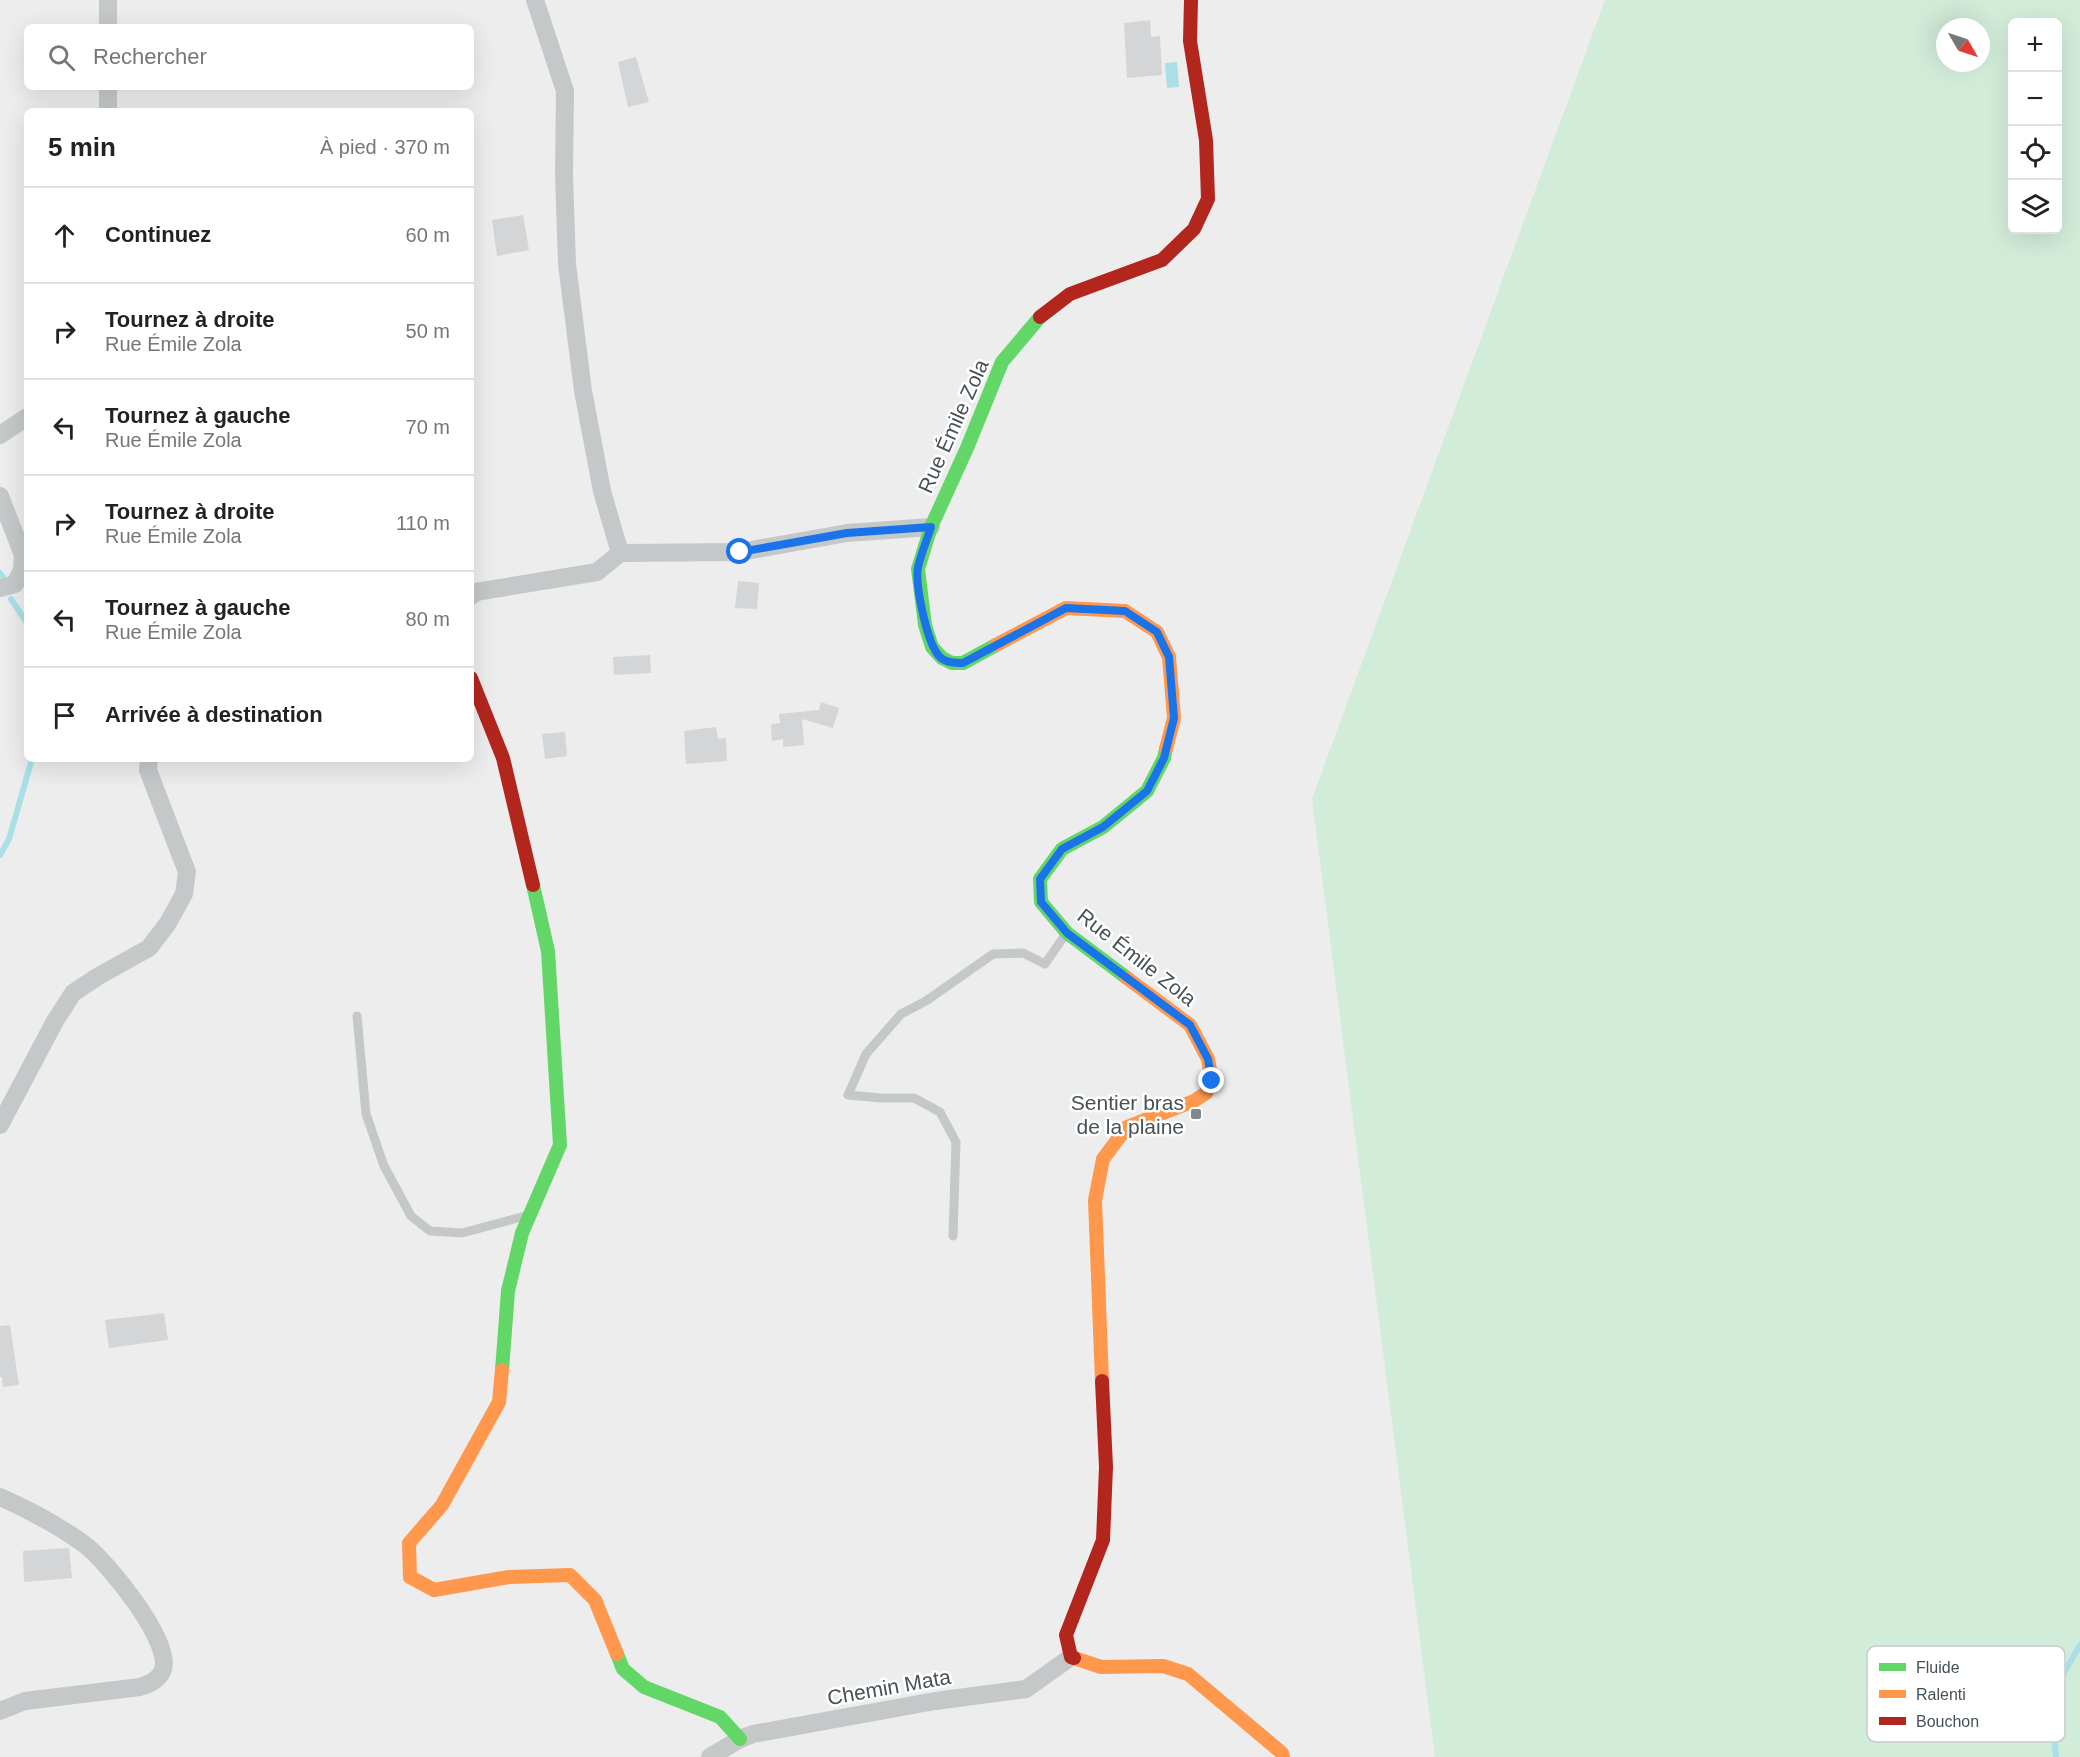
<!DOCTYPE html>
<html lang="fr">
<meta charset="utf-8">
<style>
body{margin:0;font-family:Arial,sans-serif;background:#f6f6f6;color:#222}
.controls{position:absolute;right:18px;top:18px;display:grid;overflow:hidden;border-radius:9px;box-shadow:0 6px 24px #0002}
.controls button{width:54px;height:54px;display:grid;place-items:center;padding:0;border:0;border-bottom:2px solid #e0e0e0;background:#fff;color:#222;font:30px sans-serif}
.compass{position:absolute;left:1936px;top:18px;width:54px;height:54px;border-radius:50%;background:#fff;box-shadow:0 6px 24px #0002;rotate:129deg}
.stop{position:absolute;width:18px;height:18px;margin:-14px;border:4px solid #1a73e8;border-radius:50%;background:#fff}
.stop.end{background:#1a73e8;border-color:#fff;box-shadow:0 2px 6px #0008}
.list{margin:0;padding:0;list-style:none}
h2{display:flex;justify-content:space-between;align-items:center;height:78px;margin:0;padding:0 24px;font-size:26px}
h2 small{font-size:20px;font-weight:400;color:#767676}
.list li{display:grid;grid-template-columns:39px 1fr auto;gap:18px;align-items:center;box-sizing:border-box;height:96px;padding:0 24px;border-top:2px solid #e0e0e0}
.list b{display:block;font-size:22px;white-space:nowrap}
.list p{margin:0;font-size:20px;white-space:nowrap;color:#767676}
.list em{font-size:20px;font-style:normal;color:#767676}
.icon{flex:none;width:33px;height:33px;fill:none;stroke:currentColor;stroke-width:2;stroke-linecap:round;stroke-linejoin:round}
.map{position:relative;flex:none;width:2080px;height:1757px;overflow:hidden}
.search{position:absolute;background:#fff;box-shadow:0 6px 24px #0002;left:24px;top:24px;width:450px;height:66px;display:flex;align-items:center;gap:15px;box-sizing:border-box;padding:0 21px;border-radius:9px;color:#767676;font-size:22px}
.panel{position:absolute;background:#fff;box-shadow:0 6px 24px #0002;left:24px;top:108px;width:450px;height:654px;border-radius:9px}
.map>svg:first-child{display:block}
.green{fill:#d2ecda;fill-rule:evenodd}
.water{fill:#a9e0e8}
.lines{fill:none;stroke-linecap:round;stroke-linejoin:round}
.stream{stroke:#a9e0e8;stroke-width:6}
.building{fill:#d4d5d6}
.lane{stroke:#c4c8c9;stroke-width:9}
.street{stroke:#c4c8c9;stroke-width:18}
.fast{stroke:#63d668;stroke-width:14}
.slow{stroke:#ff974d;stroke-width:14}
.jam{stroke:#b3261e;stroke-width:14}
.route{stroke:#1a73e8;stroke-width:8}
.poi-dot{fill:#81888c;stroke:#fff;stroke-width:2}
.labels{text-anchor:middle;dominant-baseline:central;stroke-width:5;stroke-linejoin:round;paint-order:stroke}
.street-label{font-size:21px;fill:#465158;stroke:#fff}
.poi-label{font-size:21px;fill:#465158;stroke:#fff;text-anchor:end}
.key{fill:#fff;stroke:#c8cbcd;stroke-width:1.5}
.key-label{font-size:16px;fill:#465158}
</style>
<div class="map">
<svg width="2080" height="1757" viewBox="0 0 2080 1757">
<rect width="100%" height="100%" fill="#eeeded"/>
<path class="green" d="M1605,0H2080V1757H1435L1312,799ZM2012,22H2058V230H2012ZM1945,27H1981V63H1945Z"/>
<polygon class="water" points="1177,62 1179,87 1167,88 1165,63"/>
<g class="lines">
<g class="stream">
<polyline points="0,573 3,577"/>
<polyline points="11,599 27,623"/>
<polyline points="0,855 9,839 32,759"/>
<polyline points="2056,1757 2050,1697 2080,1645"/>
</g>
</g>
<g class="building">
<polygon points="1150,20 1151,37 1160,36 1162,75 1127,78 1124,23"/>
<polygon points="636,57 649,102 628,107 618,62"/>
<polygon points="523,215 529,250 497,256 492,220"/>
<polygon points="738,581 759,583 757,609 735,608"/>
<polygon points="650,655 651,673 614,675 613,657"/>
<polygon points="821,702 839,708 833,728 802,719 804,745 783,747 783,739 772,741 771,724 780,723 779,714 819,710"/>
<polygon points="716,727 718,739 726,738 727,761 686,764 684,731"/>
<polygon points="565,732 567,756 545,759 542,734"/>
<polygon points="164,1313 168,1340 109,1348 105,1320"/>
<polygon points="10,1325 19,1385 3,1387 2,1377 0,1377 0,1326"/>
<polygon points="69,1548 72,1578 24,1582 23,1551"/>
</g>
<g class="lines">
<g class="lane">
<polyline points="357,1016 366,1114 384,1166 411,1216 430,1231 462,1233 525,1216"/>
<polyline points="953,1236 956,1142 940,1112 914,1098 881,1098 848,1095 866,1054 901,1014 926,1001 993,954 1023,953 1045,964 1065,935"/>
</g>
<g class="street">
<polyline points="108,0 108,27"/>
<polyline points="535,0 565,91 564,174 567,264 583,391 602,491 620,553"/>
<polyline points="108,111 108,87"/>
<polyline points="0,435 27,417"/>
<polyline points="0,496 23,555 22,570 15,584 0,588"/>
<polyline points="471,596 476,592 597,572 620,553 740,552 847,533 931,527"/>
<polyline points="0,1125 55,1021 73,993 97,977 149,948 168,923 184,894 187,872 148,770 149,759"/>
<path d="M0,1497C27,1509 59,1526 84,1544C106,1560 176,1645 162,1672C157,1681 149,1684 140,1687L25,1701L0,1711"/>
<polyline points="710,1757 740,1739 753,1734 935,1701 1026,1689 1071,1657"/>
</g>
<g class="fast">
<polyline points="996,645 963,663 952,663 942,658 932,647 925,625 918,569 931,527 967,448 1002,362 1040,317"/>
<polyline points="1127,978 1067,933 1041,902 1040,879 1062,849 1103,827 1147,791 1164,758 1166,749"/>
<polyline points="502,1370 508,1291 522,1233 560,1145 548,951 533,885"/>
<polyline points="617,1654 623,1669 644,1687 720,1717 740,1739"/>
</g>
<g class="slow">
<polyline points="996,645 1066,608 1125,611 1157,632 1169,657 1174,718 1166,749"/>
<polyline points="502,1370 499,1402 442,1505 409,1543 410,1577 434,1590 509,1577 570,1575 595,1600 617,1654"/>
<polyline points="1102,1381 1095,1200 1103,1159 1127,1127 1194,1101 1206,1093 1212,1081 1208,1059 1190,1025 1127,978"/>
<polyline points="1074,1658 1101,1667 1163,1666 1188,1674 1282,1753 1283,1757"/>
</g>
<g class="jam">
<polyline points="1040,317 1070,294 1162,260 1194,229 1208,199 1206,140 1190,41 1191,0"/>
<polyline points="471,678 503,758 533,885"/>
<polyline points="1074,1658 1071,1657 1066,1635 1103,1540 1106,1467 1102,1381"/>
</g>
</g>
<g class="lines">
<path class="route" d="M740,552L847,533L931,527C927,540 921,554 918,567C915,585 927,646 941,658C947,663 956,663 963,663L1066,608L1125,611L1157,632L1169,657L1174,718L1164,758L1147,791L1103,827L1062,849L1040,879L1041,902L1067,933L1190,1025L1208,1059L1212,1081"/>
</g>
<rect class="poi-dot" x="1190" y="1108" width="12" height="12" rx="3"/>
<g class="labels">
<g class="street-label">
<text transform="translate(953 426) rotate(-66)">Rue Émile Zola</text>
<text transform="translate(1137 957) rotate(38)">Rue Émile Zola</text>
<text transform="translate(889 1687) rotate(-10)">Chemin Mata</text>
</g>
<g class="poi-label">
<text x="1184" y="1102">Sentier bras<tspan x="1184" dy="24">de la plaine</tspan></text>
</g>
</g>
<rect x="1867" y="1646" width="198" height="96" rx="9" class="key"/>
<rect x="1879" y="1663" width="27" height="8" fill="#63d668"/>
<rect x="1879" y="1690" width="27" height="8" fill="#ff974d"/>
<rect x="1879" y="1717" width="27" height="8" fill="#b3261e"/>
<g class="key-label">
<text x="1916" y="1673">Fluide</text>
<text x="1916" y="1700">Ralenti</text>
<text x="1916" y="1727">Bouchon</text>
</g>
</svg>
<div class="controls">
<button>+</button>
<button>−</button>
<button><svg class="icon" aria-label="locate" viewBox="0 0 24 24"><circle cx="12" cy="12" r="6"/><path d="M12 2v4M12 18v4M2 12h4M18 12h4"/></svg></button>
<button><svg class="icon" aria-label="layers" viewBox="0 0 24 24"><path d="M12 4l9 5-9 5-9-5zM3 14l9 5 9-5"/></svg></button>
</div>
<svg class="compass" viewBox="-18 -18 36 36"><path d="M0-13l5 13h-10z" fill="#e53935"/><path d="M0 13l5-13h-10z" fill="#767676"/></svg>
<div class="stop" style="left:740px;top:552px"></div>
<div class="stop end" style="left:1212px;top:1081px"></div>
<div class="search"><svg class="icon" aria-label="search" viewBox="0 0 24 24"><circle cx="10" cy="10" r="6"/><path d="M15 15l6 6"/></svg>Rechercher</div>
<section class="panel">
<h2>5 min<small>À pied · 370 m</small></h2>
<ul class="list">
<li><svg class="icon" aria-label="ahead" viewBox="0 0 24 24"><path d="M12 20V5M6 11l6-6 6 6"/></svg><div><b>Continuez</b></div><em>60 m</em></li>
<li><svg class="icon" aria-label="right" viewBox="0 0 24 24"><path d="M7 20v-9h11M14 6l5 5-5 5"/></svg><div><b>Tournez à droite</b><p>Rue Émile Zola</p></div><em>50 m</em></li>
<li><svg class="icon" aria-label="left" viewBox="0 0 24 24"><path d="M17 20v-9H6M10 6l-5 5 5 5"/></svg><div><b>Tournez à gauche</b><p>Rue Émile Zola</p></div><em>70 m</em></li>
<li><svg class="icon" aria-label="right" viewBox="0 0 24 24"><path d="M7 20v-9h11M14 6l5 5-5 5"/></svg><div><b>Tournez à droite</b><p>Rue Émile Zola</p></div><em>110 m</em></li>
<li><svg class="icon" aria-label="left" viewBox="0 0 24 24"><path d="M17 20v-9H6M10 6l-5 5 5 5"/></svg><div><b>Tournez à gauche</b><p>Rue Émile Zola</p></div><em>80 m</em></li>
<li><svg class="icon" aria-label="arrive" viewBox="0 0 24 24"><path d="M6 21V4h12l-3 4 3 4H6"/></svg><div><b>Arrivée à destination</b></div></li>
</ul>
</section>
</div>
